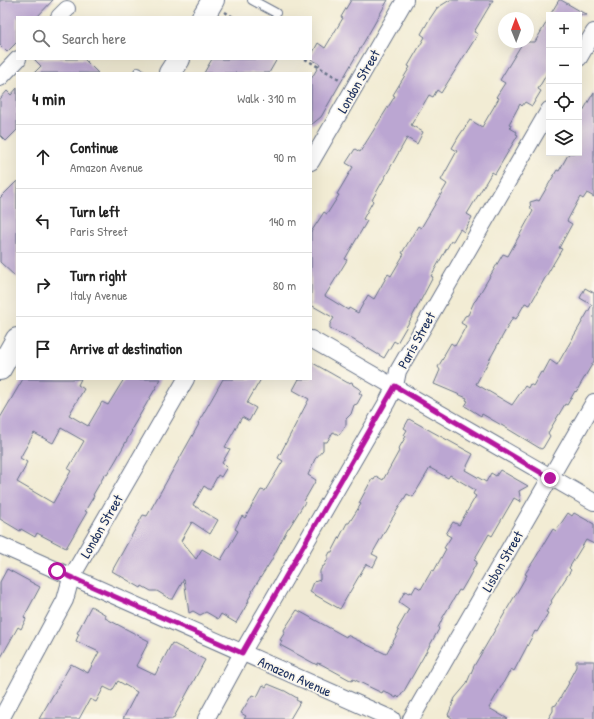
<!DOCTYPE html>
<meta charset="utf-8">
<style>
body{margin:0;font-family:"Patrick Hand",sans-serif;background:#f6f6f6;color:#222}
.controls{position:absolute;right:12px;top:12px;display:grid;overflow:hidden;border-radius:0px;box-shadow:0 4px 16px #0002}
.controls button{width:36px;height:36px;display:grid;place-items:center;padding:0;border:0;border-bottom:1px solid #e0e0e0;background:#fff;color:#222;font:20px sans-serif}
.compass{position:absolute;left:498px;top:12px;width:36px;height:36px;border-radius:50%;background:#fff;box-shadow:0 4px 16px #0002;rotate:359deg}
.stop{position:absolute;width:12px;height:12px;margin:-9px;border:3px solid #b5179e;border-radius:50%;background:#fff}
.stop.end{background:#b5179e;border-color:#fff;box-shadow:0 1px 4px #0008}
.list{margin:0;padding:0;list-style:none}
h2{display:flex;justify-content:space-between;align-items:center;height:52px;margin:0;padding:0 16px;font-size:17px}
h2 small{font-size:13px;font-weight:400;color:#767676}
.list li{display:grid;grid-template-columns:26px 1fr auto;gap:12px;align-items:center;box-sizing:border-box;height:64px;padding:0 16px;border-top:1px solid #e0e0e0}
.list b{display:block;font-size:15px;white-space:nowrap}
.list p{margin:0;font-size:13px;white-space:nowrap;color:#767676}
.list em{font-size:13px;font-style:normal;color:#767676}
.icon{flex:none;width:22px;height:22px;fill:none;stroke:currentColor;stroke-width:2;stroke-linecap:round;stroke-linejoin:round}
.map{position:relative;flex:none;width:594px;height:719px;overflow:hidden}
.search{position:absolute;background:#fff;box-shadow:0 4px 16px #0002;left:16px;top:16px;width:296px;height:44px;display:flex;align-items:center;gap:10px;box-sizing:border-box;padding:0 14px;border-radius:0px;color:#767676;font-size:15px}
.panel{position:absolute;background:#fff;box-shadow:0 4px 16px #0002;left:16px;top:72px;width:296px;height:308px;border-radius:0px}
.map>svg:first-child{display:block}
.building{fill:#bba6d2;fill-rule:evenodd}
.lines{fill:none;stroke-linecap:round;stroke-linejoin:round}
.service-casing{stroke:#667187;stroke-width:10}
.minor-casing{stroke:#667187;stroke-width:18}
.secondary-casing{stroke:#667187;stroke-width:24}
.path{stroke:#667187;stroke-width:2.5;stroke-dasharray:3 3;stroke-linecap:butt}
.service{stroke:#fff;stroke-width:8}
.minor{stroke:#fff;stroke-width:16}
.secondary{stroke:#fff;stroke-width:22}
.route{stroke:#b5179e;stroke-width:5}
.labels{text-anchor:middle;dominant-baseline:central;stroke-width:3.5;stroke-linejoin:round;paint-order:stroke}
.street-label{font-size:14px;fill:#1b2f5e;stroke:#fbf7ec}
</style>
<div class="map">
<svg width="594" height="719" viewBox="0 0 594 719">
<rect width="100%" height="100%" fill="#fbf7ec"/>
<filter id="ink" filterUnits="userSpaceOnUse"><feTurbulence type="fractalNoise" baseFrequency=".025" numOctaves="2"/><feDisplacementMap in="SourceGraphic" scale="8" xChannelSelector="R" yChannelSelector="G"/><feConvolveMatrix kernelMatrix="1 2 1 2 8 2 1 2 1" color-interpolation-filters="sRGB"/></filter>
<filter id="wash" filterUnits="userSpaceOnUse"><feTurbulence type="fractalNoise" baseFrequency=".012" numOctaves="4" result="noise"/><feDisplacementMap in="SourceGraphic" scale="16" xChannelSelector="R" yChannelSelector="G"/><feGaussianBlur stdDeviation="0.9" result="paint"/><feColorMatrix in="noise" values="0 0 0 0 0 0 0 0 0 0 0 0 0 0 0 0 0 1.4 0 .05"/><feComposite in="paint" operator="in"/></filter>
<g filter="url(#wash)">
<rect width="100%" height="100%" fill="#f2ecd4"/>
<g id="blocks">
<g class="building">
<polygon points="0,0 53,0 37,17 17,17 17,42 7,52 0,45"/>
<polygon points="351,0 388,0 321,117 311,125 311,79 320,64 311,59 311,56 318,43 325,48 343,18 341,17"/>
<polygon points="450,0 493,0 474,32 478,34 446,85 441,93 437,90 433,97 429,95 411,125 423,132 417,144 407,138 372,200 373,201 363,219 367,221 345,259 347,260 325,296 348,310 349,308 358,313 368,295 374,299 388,274 391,276 404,254 402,253 418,226 421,228 447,184 441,180 457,151 452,148 459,136 470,120 482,127 499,98 496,97 505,83 500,80 523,42 535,42 549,18 549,70 538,89 541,91 532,106 525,102 522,106 520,104 509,124 511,125 510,128 517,132 516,134 518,135 495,174 492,172 467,214 472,217 464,232 460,229 453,241 451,241 431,276 433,277 412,317 397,343 394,341 384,358 347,336 330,329 330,324 334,318 311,305 311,232 324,212 327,214 339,195 337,194 353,167 346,163 355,149 360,152 395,96 393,95 410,67 408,66 425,37 421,34 429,20 437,8"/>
<polygon points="559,0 561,0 587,15 550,15"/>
<polygon points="34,59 84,59 98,73 34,73 41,66"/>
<polygon points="212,59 277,59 269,73 204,73"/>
<polygon points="17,88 17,130 6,141 0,135 0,99 7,91 11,95"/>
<polygon points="594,92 594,197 587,193 583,199 580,197 567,221 572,224 559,248 562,249 545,278 530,305 525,303 516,319 513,317 476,384 512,405 525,386 528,388 530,384 533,386 541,372 543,373 550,360 557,365 592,305 580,298 585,288 594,293 594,361 576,392 575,391 567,405 565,404 548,433 550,436 543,448 541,449 503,426 482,414 481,416 465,406 468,401 466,400 467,398 434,384 440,370 438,367 445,355 444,355 451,343 455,346 466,326 461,323 465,316 468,315 474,302 476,300 503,254 508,256 533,211 531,209 530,202 537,200 539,201 557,170 559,171 569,153 579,153 579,118"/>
<polygon points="17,181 17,278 0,262 0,198"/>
<polygon points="311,362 348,383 352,382 353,385 361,390 359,393 362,395 357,404 354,405 351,414 346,419 346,425 339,435 333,432 327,442 323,442 323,450 315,459 308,475 316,480 304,501 305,502 289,528 288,528 271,561 252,591 253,591 248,600 249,601 236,623 221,614 218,619 206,612 200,615 193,611 189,613 184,579 173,599 170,599 157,591 151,591 142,586 141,588 112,571 143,515 147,516 199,424 198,423 223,379 261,379 247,403 256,408 249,421 242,417 225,447 230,449 222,463 227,467 221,477 218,475 210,490 204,486 193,505 218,520 210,534 192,522 181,541 196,559 202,549 221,560 238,531 235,529 242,516 245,518 261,490 265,491 283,461 278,458 309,399 293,390 299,379 311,379"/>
<path d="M23,379H81L78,385L84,389L69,415L88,426L102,402L108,405L124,379H161L131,430L132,431L116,460L107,475L105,474L93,495L94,496L85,511L87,512L66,548L37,533L35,537L21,529L20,531L0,519V418ZM61,428L84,441L68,469L71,471L53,503L17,482L26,466H25L27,462L20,458L34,433L53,443Z"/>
<polygon points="409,419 473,454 465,470 486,482 491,473 496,476 500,470 528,486 519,491 521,502 514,498 492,536 489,534 474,560 477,562 468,579 461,591 459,590 443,617 438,628 439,629 404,691 399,698 397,696 396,698 384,691 383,691 382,693 353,679 352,681 321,664 317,663 317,665 280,645 282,641 280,640 285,632 284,630 297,610 346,637 347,635 386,654 399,631 397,630 409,609 399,602 405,591 409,593 410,592 412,593 416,586 421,589 432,570 434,571 446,549 444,548 451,537 446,534 453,522 459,525 476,496 473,494 475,490 450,475 448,478 430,468 413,497 407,494 390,522 372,554 378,557 373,567 366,564 340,609 310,592 314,582 320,580 320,571 322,567 324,566 328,559 328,556 330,552 332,552 347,523 349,523 361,504 359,503 372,479 374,480 376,476 383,480 399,451 398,450 406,436 404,435 407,430 404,428"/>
<polygon points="568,513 572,516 574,513 594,524 594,544 586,540 569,568 571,570 551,601 552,602 546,612 548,613 537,632 535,631 514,671 511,669 489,708 508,719 453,719 448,715 455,698 466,685 474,666 527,575 525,574 536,557 553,529 556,531"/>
<polygon points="7,569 40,587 24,617 26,619 21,629 18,627 0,659 0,582"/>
<polygon points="91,606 106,615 105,618 149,641 136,666 155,675 172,643 205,660 173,719 123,719 137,692 118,681 112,691 104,687 96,702 90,699 79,719 39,719 71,664 88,673 99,652 76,641 79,634 77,633"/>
<polygon points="576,661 594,661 594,719 548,719 553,711 553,706 556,705 569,683 568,682 576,667"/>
<polygon points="268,684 285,691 297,698 296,700 300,702 290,719 244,719 246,716 241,713 252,695 257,697 263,685 266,687"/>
</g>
</g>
</g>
<g filter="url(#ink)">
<use href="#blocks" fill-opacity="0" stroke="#667187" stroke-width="1"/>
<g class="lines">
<g class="service-casing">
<g id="service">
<polyline points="252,0 276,13"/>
<polyline points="138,72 140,73"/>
</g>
</g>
<g class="minor-casing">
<g id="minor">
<polyline points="59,17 67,9"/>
<polyline points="579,58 594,32"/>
<polyline points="0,78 18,59"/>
<polyline points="311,162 405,0"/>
<polyline points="311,339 594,502"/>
<polyline points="0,545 392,719"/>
<polyline points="1,719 65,600 71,578 186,379"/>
<polyline points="206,719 242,653 387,402 395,386 398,371 549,110"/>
<polyline points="411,719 594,402"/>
</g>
</g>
<g class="secondary-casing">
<g id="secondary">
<polyline points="203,17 213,0"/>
<polyline points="170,73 179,59"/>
<polyline points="0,369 17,339"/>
</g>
</g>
<g class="path">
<polyline points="225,12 233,17"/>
<polyline points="305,59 341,80"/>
</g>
<use href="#service" class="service"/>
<use href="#minor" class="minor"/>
<use href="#secondary" class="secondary"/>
</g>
</g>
<g class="lines" filter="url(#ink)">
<polyline class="route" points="57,571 242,653 395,386 550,478"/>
</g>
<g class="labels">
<g class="street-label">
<text transform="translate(358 81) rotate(-60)">London Street</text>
<text transform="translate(416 340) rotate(-61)">Paris Street</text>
<text transform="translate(101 526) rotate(-60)">London Street</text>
<text transform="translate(502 561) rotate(-60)">Lisbon Street</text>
<text transform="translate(295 676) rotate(24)">Amazon Avenue</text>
</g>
</g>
</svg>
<div class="controls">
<button>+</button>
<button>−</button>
<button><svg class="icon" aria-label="locate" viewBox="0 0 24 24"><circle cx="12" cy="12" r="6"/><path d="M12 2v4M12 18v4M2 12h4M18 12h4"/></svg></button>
<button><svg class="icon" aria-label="layers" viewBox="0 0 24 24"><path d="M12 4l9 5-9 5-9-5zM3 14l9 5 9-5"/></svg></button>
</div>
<svg class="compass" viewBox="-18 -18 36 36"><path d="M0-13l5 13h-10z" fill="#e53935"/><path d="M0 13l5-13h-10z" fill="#767676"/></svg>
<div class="stop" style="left:57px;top:571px"></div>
<div class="stop end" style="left:550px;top:478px"></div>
<div class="search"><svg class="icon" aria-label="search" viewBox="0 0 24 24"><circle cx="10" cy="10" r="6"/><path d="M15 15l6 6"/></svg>Search here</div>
<section class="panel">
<h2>4 min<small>Walk · 310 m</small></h2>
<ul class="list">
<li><svg class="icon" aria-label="ahead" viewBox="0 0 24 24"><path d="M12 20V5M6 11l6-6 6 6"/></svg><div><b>Continue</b><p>Amazon Avenue</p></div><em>90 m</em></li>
<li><svg class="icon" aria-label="left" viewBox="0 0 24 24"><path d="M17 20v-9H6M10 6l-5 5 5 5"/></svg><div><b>Turn left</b><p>Paris Street</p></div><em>140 m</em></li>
<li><svg class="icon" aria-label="right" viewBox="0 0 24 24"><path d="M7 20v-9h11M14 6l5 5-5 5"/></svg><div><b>Turn right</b><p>Italy Avenue</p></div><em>80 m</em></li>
<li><svg class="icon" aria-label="arrive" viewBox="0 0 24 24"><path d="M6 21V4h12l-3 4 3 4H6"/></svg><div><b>Arrive at destination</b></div></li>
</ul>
</section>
</div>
